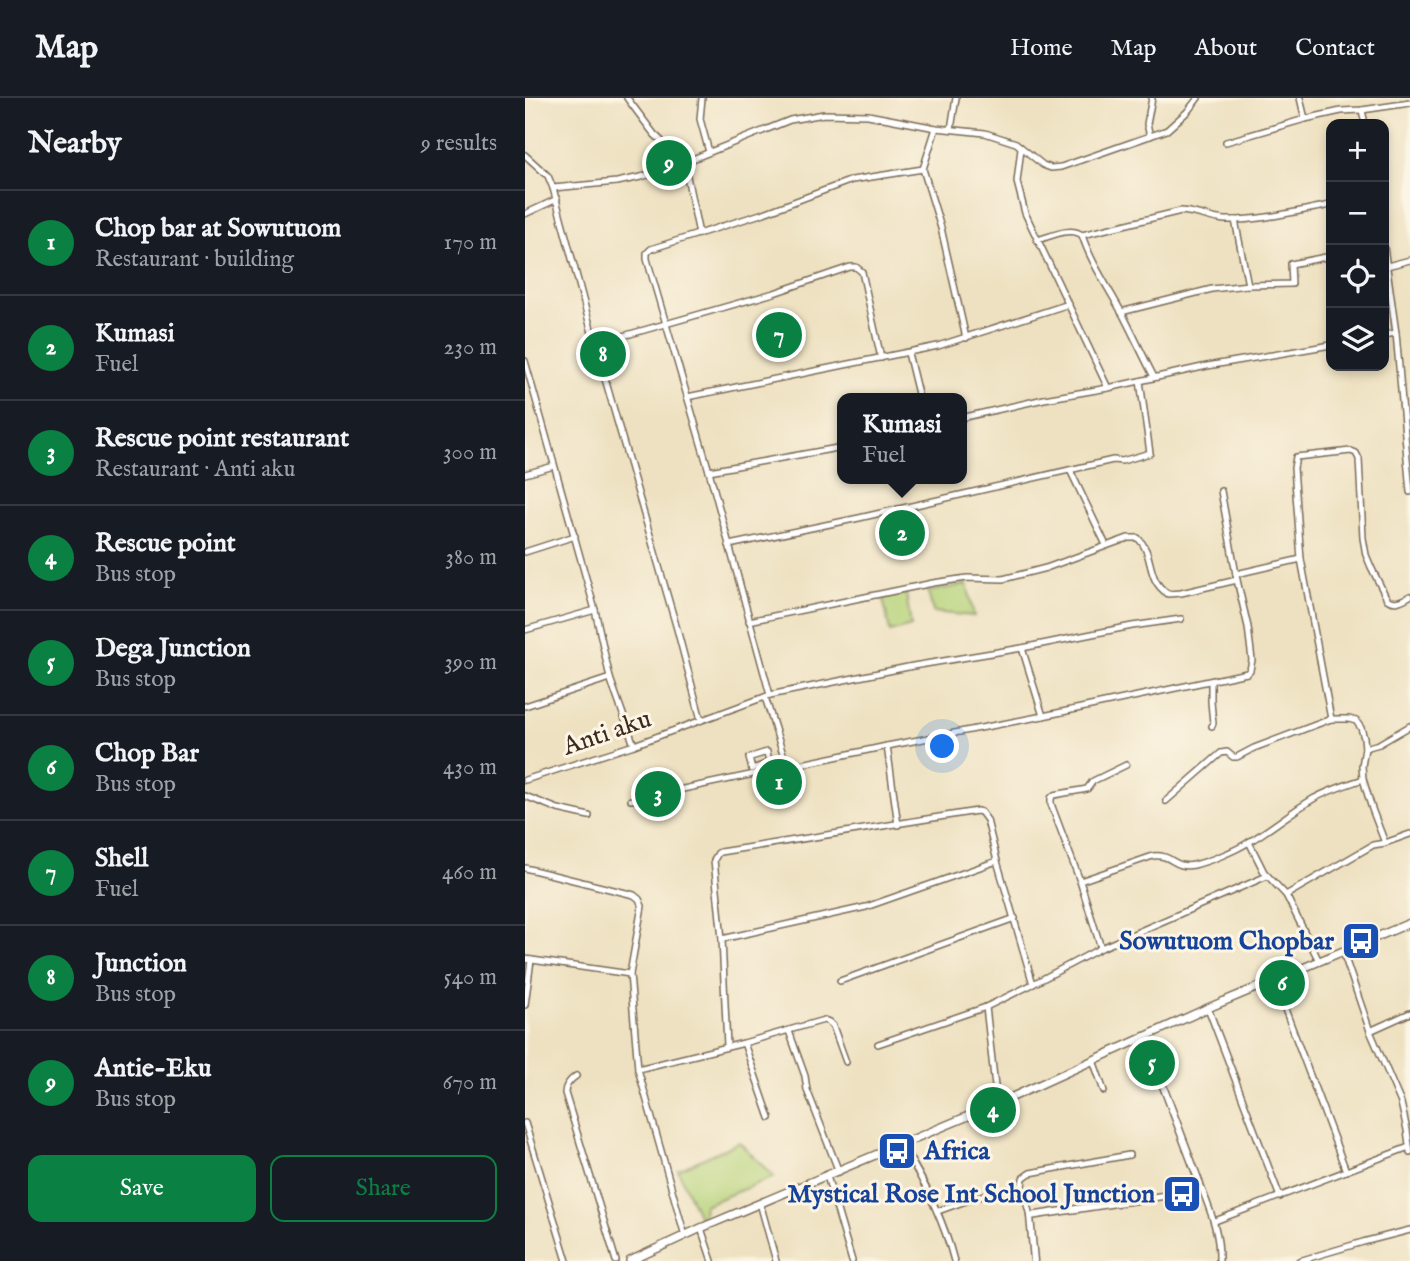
<!DOCTYPE html>
<meta charset="utf-8">
<style>
body{margin:0;font-family:"IM FELL English",serif;background:#242831;color:#f1f3f6}
.controls{position:absolute;right:21px;top:21px;display:grid;overflow:hidden;border-radius:14px;box-shadow:0 4px 10px #0003}
.controls button{width:63px;height:63px;display:grid;place-items:center;padding:0;border:0;border-bottom:2px solid #363941;background:#171b24;color:#f1f3f6;font:35px sans-serif}
.you{position:absolute;left:418px;top:649px;width:24px;height:24px;margin:-18px;border:5px solid #fff;border-radius:50%;background:#1a73e8;box-shadow:0 0 0 10px #1a73e833}
.badge{display:grid;place-items:center;width:46px;height:46px;border-radius:50%;background:#0b8043;color:#fff;font-size:23px;font-weight:700}
.pin{position:absolute;translate:-50% -50%;border:4px solid #fff;box-shadow:0 2px 7px #0006}
.popup{position:absolute;left:312px;top:295px;width:130px;height:91px;box-sizing:border-box;display:grid;place-content:center;border-radius:14px;background:#171b24;filter:drop-shadow(0 2px 5px #0005);font-size:23px;white-space:nowrap;color:#9ea1a6}
.popup b{font-size:26px;color:#f1f3f6}
.popup::after{content:'';position:absolute;left:50%;top:100%;margin-left:-14px;border:14px solid transparent;border-top-color:#171b24}
.list{margin:0;padding:0;list-style:none}
h2{display:flex;justify-content:space-between;align-items:center;height:91px;margin:0;padding:0 28px;font-size:30px}
h2 small{font-size:23px;font-weight:400;color:#9ea1a6}
.list li{display:grid;grid-template-columns:46px 1fr auto;gap:21px;align-items:center;box-sizing:border-box;height:105px;padding:0 28px;border-top:2px solid #363941}
.list b{display:block;font-size:26px;white-space:nowrap}
.list p{margin:0;font-size:23px;white-space:nowrap;color:#9ea1a6}
.list em{font-size:23px;font-style:normal;color:#9ea1a6}
.actions{display:flex;gap:14px;padding:21px 28px}
.actions a{flex:1;padding:16px 0;border:2px solid #0b8043;border-radius:14px;text-align:center;font-size:24px;color:#0b8043}
.actions .main{background:#0b8043;color:#fff}
.icon{flex:none;width:38px;height:38px;fill:none;stroke:currentColor;stroke-width:2;stroke-linecap:round;stroke-linejoin:round}
.map{position:relative;flex:none;width:885px;height:1163px;overflow:hidden}
header{display:flex;align-items:center;gap:42px;box-sizing:border-box;height:98px;padding:0 35px;background:#171b24;border-bottom:2px solid #363941}
header strong{font-size:33px}
nav{display:flex;gap:38px;margin-inline-start:auto;font-size:24px}
main{display:flex}
aside{flex:1;background:#171b24}
.map>svg:first-child{display:block}
.green{fill:#b5d278;stroke:#787e4b;stroke-width:2}
.lines{fill:none;stroke-linecap:round;stroke-linejoin:round}
.minor-casing{stroke:#7a6a57;stroke-width:8}
.tertiary-casing{stroke:#7a6a57;stroke-width:9}
.secondary-casing{stroke:#7a6a57;stroke-width:10}
.minor{stroke:#fff;stroke-width:5}
.tertiary{stroke:#fff;stroke-width:6}
.secondary{stroke:#fff;stroke-width:7}
.labels{text-anchor:middle;dominant-baseline:central;stroke-width:6;stroke-linejoin:round;paint-order:stroke}
.street-label{font-size:26px;fill:#3b2a1e;stroke:#fcf5e5}
.transit-label{font-size:26px;font-weight:bold;fill:#164399;stroke:#fcf5e5;text-anchor:end}
</style>
<header>
<strong>Map</strong>
<nav><a>Home</a><a>Map</a><a>About</a><a>Contact</a></nav>
</header>
<main>
<aside>
<h2>Nearby<small>9 results</small></h2>
<ul class="list">
<li><span class="badge">1</span><div><b>Chop bar at Sowutuom</b><p>Restaurant · building</p></div><em>170 m</em></li>
<li><span class="badge">2</span><div><b>Kumasi</b><p>Fuel</p></div><em>230 m</em></li>
<li><span class="badge">3</span><div><b>Rescue point restaurant</b><p>Restaurant · Anti aku</p></div><em>300 m</em></li>
<li><span class="badge">4</span><div><b>Rescue point</b><p>Bus stop</p></div><em>380 m</em></li>
<li><span class="badge">5</span><div><b>Dega Junction</b><p>Bus stop</p></div><em>390 m</em></li>
<li><span class="badge">6</span><div><b>Chop Bar</b><p>Bus stop</p></div><em>430 m</em></li>
<li><span class="badge">7</span><div><b>Shell</b><p>Fuel</p></div><em>460 m</em></li>
<li><span class="badge">8</span><div><b>Junction</b><p>Bus stop</p></div><em>540 m</em></li>
<li><span class="badge">9</span><div><b>Antie-Eku</b><p>Bus stop</p></div><em>670 m</em></li>
</ul>
<div class="actions"><a class="main">Save</a><a>Share</a></div>
</aside>
<div class="map">
<svg width="885" height="1163" viewBox="0 0 885 1163">
<rect width="100%" height="100%" fill="#fcf5e5"/>
<filter id="ink" filterUnits="userSpaceOnUse"><feTurbulence type="fractalNoise" baseFrequency=".0143" numOctaves="2"/><feDisplacementMap in="SourceGraphic" scale="14" xChannelSelector="R" yChannelSelector="G"/><feConvolveMatrix kernelMatrix="1 2 1 2 8 2 1 2 1" color-interpolation-filters="sRGB"/></filter>
<filter id="wash" filterUnits="userSpaceOnUse"><feTurbulence type="fractalNoise" baseFrequency=".00686" numOctaves="4" result="noise"/><feDisplacementMap in="SourceGraphic" scale="28" xChannelSelector="R" yChannelSelector="G"/><feGaussianBlur stdDeviation="1.57" result="paint"/><feColorMatrix in="noise" values="0 0 0 0 0 0 0 0 0 0 0 0 0 0 0 0 0 1.4 0 .05"/><feComposite in="paint" operator="in"/></filter>
<g filter="url(#wash)">
<rect width="100%" height="100%" fill="#eee1c1"/>
<g class="green">
<polygon points="442,486 449,518 408,514 403,494"/>
<polygon points="381,495 386,528 365,534 358,500"/>
<polygon points="214,1044 249,1079 179,1107 177,1126 153,1072"/>
</g>
</g>
<g filter="url(#ink)">
<g class="lines">
<g class="minor-casing">
<g id="minor">
<polyline points="102,0 129,36 159,64 174,136"/>
<polyline points="177,0 175,21 184,54"/>
<polyline points="775,0 780,21"/>
<polyline points="837,12 840,26"/>
<polyline points="411,30 398,71 416,130 441,240"/>
<polyline points="426,31 431,0"/>
<polyline points="625,38 622,26 627,0"/>
<polyline points="701,44 780,21 816,13 837,12 885,5"/>
<polyline points="496,50 492,84 500,115 583,290"/>
<polyline points="0,57 23,78 28,90 70,246 152,531 176,622"/>
<polyline points="28,90 92,84 116,79 140,72 265,22 299,16 343,17 411,30 460,35 491,45 518,67 526,70 536,69 642,32 662,14 673,0"/>
<polyline points="0,116 32,101"/>
<polyline points="710,122 723,187"/>
<path d="M557,137C566,165 583,189 597,215C608,236 618,258 629,279"/>
<path d="M512,142C525,139 545,128 557,137L656,113C672,114 686,121 700,122C735,123 772,113 806,107"/>
<polyline points="859,149 871,235 885,394"/>
<polyline points="862,168 885,162"/>
<polyline points="596,214 687,191 723,187 767,186 766,166 806,158"/>
<polyline points="859,237 871,235"/>
<polyline points="70,246 249,195 325,169 331,169 337,174 356,260"/>
<polyline points="383,255 394,300"/>
<polyline points="0,263 70,512 85,580 109,647"/>
<polyline points="162,299 413,248 544,206"/>
<polyline points="436,320 519,301 583,290 682,268 806,247"/>
<polyline points="545,372 581,447"/>
<polyline points="184,373 318,349"/>
<polyline points="0,376 29,368"/>
<polyline points="204,447 334,420 588,362 597,363 625,355 615,283"/>
<polyline points="0,454 50,438"/>
<polyline points="711,476 776,461"/>
<path d="M224,523L408,485L442,480L478,481L521,470L603,440H613C630,457 620,481 643,496L656,495L712,482"/>
<polyline points="0,532 70,512"/>
<polyline points="497,550 518,618"/>
<polyline points="686,584 686,604 688,625 687,628"/>
<polyline points="245,597 184,373 122,161 122,155 126,151 239,115 327,82 398,71"/>
<polyline points="240,599 262,669"/>
<polyline points="0,608 85,580"/>
<path d="M806,621L776,461L769,370L771,359L826,353L831,355L834,361L838,440L841,457L846,469L862,501C870,507 877,502 885,498"/>
<polyline points="362,648 373,727"/>
<polyline points="840,650 854,646 885,628"/>
<polyline points="224,660 227,671 244,665 242,654 226,659"/>
<polyline points="0,682 109,647 245,597 388,568 497,550 607,528 656,521"/>
<polyline points="0,698 33,711 64,718"/>
<polyline points="106,702 362,648 518,618 722,575 725,572 727,562 723,529 712,482 696,393"/>
<polyline points="641,703 696,655 702,654 708,659 712,659 729,650 806,621 824,621 831,623 836,630 839,640 840,650 837,668 838,681 847,711 860,745"/>
<polyline points="724,744 739,774 761,797 794,863"/>
<polyline points="0,770 109,797 114,801 117,808 105,876 113,971 160,1138"/>
<path d="M555,783L628,758C648,756 648,771 669,767C685,763 710,753 724,744C746,731 766,714 788,701C804,692 821,687 838,681"/>
<polyline points="761,797 848,747 860,745 885,736"/>
<polyline points="197,841 341,809 472,763"/>
<polyline points="576,850 555,783 526,706 526,700 529,697 562,691 568,683 601,667"/>
<polyline points="818,854 845,933 876,1005 882,1032 885,1054"/>
<polyline points="0,861 105,876"/>
<polyline points="749,882 821,1073"/>
<polyline points="315,883 490,820"/>
<polyline points="0,907 6,862"/>
<polyline points="461,909 472,1006"/>
<polyline points="683,910 755,1099"/>
<polyline points="264,933 280,978 282,992 314,1074"/>
<polyline points="845,933 885,915"/>
<polyline points="219,945 245,1020"/>
<polyline points="353,946 461,909 508,886 576,850 742,778"/>
<polyline points="202,948 197,841 189,762 193,755 195,754 452,713 456,714 462,722 472,763 508,886"/>
<polyline points="568,962 579,993"/>
<polyline points="113,971 219,945 299,922 304,924 308,928 321,964"/>
<path d="M51,978C45,982 40,987 40,995L91,1163"/>
<polyline points="0,1025 42,1163"/>
<path d="M376,1046C400,1084 418,1120 429,1163"/>
<polyline points="302,1078 327,1163"/>
<path d="M675,1086C685,1112 695,1135 694,1163"/>
<polyline points="497,1088 498,1080 505,1075 604,1057"/>
<polyline points="497,1088 505,1118"/>
<polyline points="235,1105 251,1163"/>
<polyline points="413,1113 452,1099 497,1088"/>
<polyline points="690,1123 884,1049"/>
<polyline points="176,1130 187,1163"/>
<polyline points="774,1163 838,1144 885,1132"/>
</g>
</g>
<g class="tertiary-casing">
<polyline id="tertiary" points="509,1163 505,1118 644,1097 661,1092 675,1086 619,938"/>
</g>
<g class="secondary-casing">
<polyline id="secondary" points="105,1163 176,1130 472,1006 683,910 885,825"/>
</g>
<use href="#minor" class="minor"/>
<use href="#tertiary" class="tertiary"/>
<use href="#secondary" class="secondary"/>
</g>
</g>
<defs>
<g id="bus-square" transform="scale(2.0125)"><rect x="-9" y="-9" width="18" height="18" rx="4" fill="#1a4fb4" stroke="#fcf5e5"/><path d="M-5-6H5V4H4V6H2V4H-2V6H-4V4H-5ZM-3.5-4V0h7V-4ZM-3.5 1.2v1.5H-2V1.2ZM2 1.2v1.5H3.5V1.2Z" fill="#fff"/></g>
</defs>
<g fill-rule="evenodd">
<use href="#bus-square" x="836" y="843"/>
<use href="#bus-square" x="372" y="1053"/>
<use href="#bus-square" x="657" y="1096"/>
</g>
<g class="labels">
<g class="street-label">
<text transform="translate(82 635) rotate(-19)">Anti aku</text>
</g>
<g class="transit-label">
<text x="809" y="843">Sowutuom Chopbar</text>
<text x="399" y="1053" text-anchor="start">Africa</text>
<text x="630" y="1096">Mystical Rose Int School Junction</text>
</g>
</g>
</svg>
<div class="controls">
<button>+</button>
<button>−</button>
<button><svg class="icon" aria-label="locate" viewBox="0 0 24 24"><circle cx="12" cy="12" r="6"/><path d="M12 2v4M12 18v4M2 12h4M18 12h4"/></svg></button>
<button><svg class="icon" aria-label="layers" viewBox="0 0 24 24"><path d="M12 4l9 5-9 5-9-5zM3 14l9 5 9-5"/></svg></button>
</div>
<div class="you"></div>
<div class="pin badge" style="left:254px;top:684px">1</div>
<div class="pin badge" style="left:377px;top:435px">2</div>
<div class="popup"><b>Kumasi</b>Fuel</div>
<div class="pin badge" style="left:133px;top:696px">3</div>
<div class="pin badge" style="left:468px;top:1012px">4</div>
<div class="pin badge" style="left:627px;top:965px">5</div>
<div class="pin badge" style="left:757px;top:885px">6</div>
<div class="pin badge" style="left:254px;top:237px">7</div>
<div class="pin badge" style="left:78px;top:256px">8</div>
<div class="pin badge" style="left:144px;top:65px">9</div>
</div>
</main>
